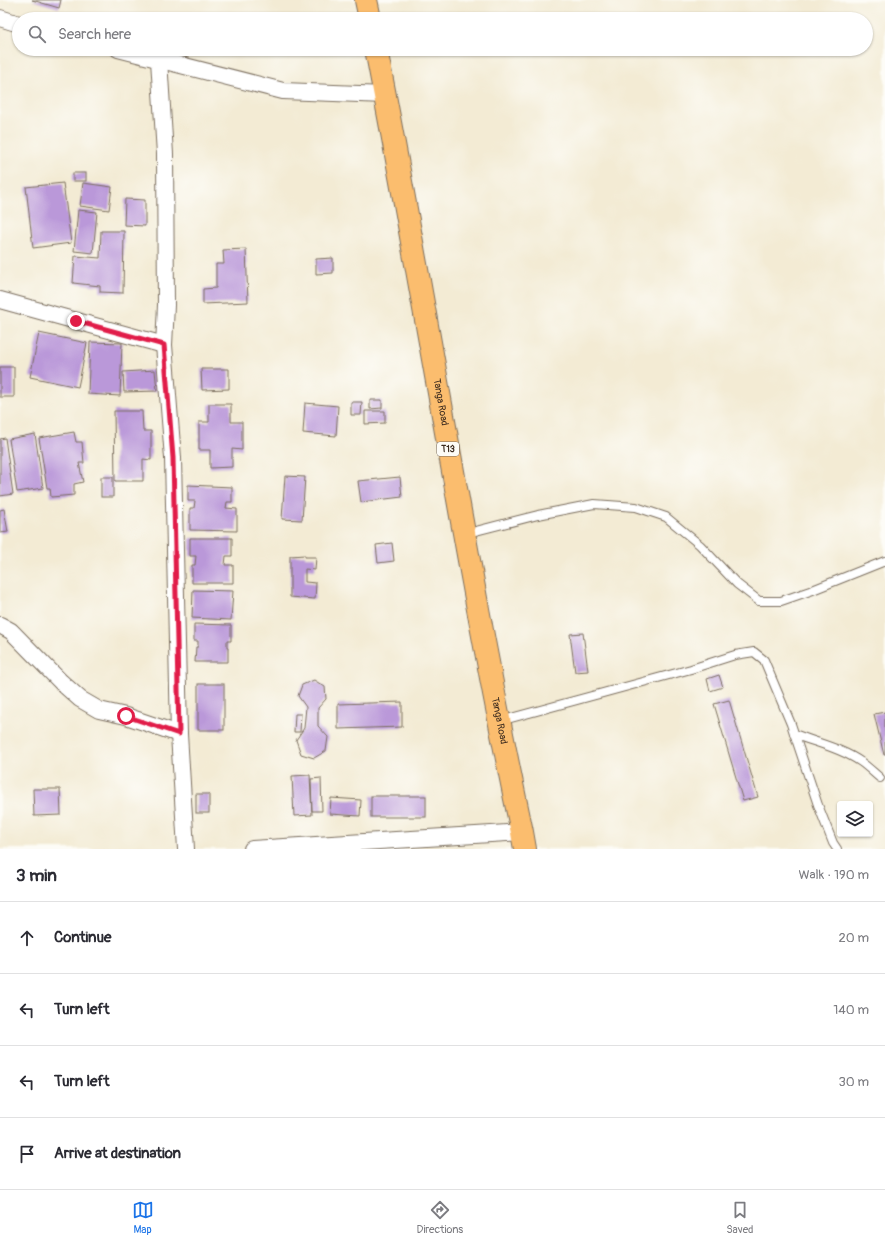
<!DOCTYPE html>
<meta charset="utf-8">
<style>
body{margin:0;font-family:Pangolin,sans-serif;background:#f7f7f7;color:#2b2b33}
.controls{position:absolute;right:12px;bottom:12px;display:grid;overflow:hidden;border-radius:4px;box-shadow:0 1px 3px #0004}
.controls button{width:36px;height:36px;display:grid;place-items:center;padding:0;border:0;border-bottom:1px solid #e1e1e2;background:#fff;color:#2b2b33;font:20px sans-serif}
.stop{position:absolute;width:12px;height:12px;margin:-9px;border:3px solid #e11d48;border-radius:50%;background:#fff}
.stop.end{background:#e11d48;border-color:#fff;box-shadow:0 1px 4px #0008}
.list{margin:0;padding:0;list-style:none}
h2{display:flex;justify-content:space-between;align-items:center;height:52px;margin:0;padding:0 16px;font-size:17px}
h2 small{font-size:13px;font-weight:400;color:#7c7c81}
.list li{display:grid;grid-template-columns:26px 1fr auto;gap:12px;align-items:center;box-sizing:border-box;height:72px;padding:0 16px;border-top:1px solid #e1e1e2}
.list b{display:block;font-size:15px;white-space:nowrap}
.list em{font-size:13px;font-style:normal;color:#7c7c81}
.icon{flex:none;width:22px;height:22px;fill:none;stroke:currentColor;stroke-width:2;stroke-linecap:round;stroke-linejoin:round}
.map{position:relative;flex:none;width:885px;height:849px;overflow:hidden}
.search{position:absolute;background:#fff;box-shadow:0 1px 3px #0004;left:12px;right:12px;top:12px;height:44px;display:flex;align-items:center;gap:10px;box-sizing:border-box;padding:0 14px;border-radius:22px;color:#7c7c81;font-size:15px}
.sheet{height:340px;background:#fff}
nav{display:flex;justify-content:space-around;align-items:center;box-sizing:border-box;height:56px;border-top:1px solid #e1e1e2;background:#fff;font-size:11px;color:#7c7c81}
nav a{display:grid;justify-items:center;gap:2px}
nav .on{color:#1a73e8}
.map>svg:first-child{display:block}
.building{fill:#ba98d9}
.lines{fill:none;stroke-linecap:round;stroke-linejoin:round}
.service-casing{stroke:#7b6e5e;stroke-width:10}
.minor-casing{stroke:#7b6e5e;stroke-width:18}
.trunk-casing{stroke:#7b6e5e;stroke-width:24}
.service{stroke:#fff;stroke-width:8}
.minor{stroke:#fff;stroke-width:16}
.trunk{stroke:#fbbd6e;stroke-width:22}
.route{stroke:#e11d48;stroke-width:5}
.labels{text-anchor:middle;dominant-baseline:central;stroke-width:3;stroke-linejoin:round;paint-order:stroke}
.shield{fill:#fdfcf7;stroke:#75695f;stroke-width:1}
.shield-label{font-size:9px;font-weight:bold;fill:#3b2a1e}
.street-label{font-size:10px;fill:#3b2a1e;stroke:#fdfcf7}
</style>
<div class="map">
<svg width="885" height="849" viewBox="0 0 885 849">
<rect width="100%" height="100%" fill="#fdfcf7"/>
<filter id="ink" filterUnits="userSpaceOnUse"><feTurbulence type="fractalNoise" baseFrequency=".025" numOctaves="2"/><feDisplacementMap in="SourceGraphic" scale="8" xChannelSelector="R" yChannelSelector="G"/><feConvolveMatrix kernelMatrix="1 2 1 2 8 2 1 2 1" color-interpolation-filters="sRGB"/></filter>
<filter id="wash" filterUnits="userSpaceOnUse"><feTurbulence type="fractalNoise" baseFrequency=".012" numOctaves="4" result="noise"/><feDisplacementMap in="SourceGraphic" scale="16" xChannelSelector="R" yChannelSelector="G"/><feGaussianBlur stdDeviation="0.9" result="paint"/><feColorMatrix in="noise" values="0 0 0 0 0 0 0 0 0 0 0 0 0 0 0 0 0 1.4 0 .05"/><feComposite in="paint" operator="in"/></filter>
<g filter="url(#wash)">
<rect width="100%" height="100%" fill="#f3ebd4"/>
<g id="blocks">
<g class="building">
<polygon points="32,0 61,0 59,8"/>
<rect x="73" y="173" width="13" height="8"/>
<polygon points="63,183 71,243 33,248 26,187"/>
<polygon points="83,183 112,187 109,210 80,206"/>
<polygon points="125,199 145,200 145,226 124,225"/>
<polygon points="78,210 97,212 93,253 74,251"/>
<polygon points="101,231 124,231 123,293 100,292 100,286 73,283 75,256 100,258"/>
<polygon points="246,249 248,302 203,304 203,289 216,288 216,264 224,264 223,250"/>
<polygon points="333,258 333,273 316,274 316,259"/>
<polygon points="39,333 87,343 78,387 30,377"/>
<polygon points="90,342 122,343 120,396 88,394"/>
<rect x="0" y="367" width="14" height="30"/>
<polygon points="201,369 229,369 229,389 202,390"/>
<polygon points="155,370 157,391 124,392 123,372"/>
<polygon points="370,400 382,400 382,408 370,409"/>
<polygon points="351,402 362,402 361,415 351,415"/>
<polygon points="305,403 338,406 336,436 303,433"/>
<polygon points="209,404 231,404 231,422 242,422 242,450 232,449 232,467 210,468 210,450 199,450 199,422 209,422"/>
<polygon points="114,411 142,411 143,431 151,431 151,460 143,459 143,481 115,481"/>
<polygon points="365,411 385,411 385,423 365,424"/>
<polygon points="74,432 76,442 82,442 84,463 79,463 83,482 74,484 74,495 51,497 50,488 47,488 39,438"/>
<polygon points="35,434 43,488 17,492 9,439"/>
<polygon points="5,438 13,494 0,496 0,439"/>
<polygon points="285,476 305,477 302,520 282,519"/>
<rect x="101" y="477" width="12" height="20"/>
<polygon points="400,477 402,497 361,502 358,481"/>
<polygon points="188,485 232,487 232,502 227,502 226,508 237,509 237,531 190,530 190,508 194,508 195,501 188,501"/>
<polygon points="4,509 8,532 0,533 0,510"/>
<polygon points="190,538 232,538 232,556 226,556 225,565 233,565 233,583 192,583 192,565 195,565 196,556 190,556"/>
<polygon points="392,543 394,561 378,563 376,545"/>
<polygon points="305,555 305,557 316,557 315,570 305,569 305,582 316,583 315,599 290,597 290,556"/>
<polygon points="193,590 233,591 231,620 192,618"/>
<polygon points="194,624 231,625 231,641 227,641 227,648 228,648 228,662 195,662 196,647 198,647 198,641 194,641"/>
<polygon points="583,633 588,671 575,672 570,634"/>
<polygon points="719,675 723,687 710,691 707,679"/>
<polygon points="314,680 325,687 326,699 318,708 318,726 328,737 326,751 314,758 301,754 296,740 304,728 306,707 298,696 302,685"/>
<rect x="198" y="684" width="26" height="46"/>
<polygon points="729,700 758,797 743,801 714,704"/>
<polygon points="402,702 402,727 338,729 338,704"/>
<polygon points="885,712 885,755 884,755 874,714"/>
<polygon points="295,714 301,714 300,732 294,732"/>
<polygon points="310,775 312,815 294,816 292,776"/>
<polygon points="321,778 322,811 312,811 311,779"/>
<polygon points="33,789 60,789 61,815 34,816"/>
<rect x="196" y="794" width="13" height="19"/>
<rect x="371" y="796" width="55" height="21"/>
<polygon points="331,798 361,800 360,816 330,814"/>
</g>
</g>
</g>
<g filter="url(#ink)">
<use href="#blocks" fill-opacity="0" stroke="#7b6e5e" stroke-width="1"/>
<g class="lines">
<g class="service-casing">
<g id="service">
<polyline points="464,534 538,515 594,504 636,507 666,517 700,545 737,584 759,601 781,601 810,591 885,561"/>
<polyline points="500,721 691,669 735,655 754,652 764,660 791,724 818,805 833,843 837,849"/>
<path d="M794,734C816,743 841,748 861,762C868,767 874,773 880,778"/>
</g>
</g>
<g class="minor-casing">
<g id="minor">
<polyline points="0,18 19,24"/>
<polyline points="118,49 283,91 385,95"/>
<polyline points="159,60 165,154 166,305 164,345 173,458 179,734 186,849"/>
<polyline points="0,300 164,345"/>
<polyline points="0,625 11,631 61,682 80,699 99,710 126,716 179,734"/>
<polyline points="252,849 522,832"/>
</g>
</g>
<g class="trunk-casing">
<g id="trunk">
<polyline points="366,0 370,19"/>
<path id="s1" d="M376,49C427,310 467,572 522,832L525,849"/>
</g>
</g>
<use href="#service" class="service"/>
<use href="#minor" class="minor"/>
<use href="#trunk" class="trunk"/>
</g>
</g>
<g class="lines" filter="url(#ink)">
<polyline class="route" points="76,321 164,345 173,458 179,734 126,716"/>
</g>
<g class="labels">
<rect class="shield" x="437" y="442" width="22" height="14" rx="3"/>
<g class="shield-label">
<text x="448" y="449">T13</text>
</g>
<g class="street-label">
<text stroke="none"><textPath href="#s1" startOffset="359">Tanga Road</textPath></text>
<text stroke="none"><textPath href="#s1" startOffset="683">Tanga Road</textPath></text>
</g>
</g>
</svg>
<div class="controls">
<button><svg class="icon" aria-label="layers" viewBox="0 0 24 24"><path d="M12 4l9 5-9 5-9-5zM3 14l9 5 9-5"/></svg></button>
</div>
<div class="stop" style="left:126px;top:716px"></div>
<div class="stop end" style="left:76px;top:321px"></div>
<div class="search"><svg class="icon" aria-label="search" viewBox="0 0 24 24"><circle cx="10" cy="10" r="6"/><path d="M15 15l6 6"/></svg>Search here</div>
</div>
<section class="sheet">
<h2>3 min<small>Walk · 190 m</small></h2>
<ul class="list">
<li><svg class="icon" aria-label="ahead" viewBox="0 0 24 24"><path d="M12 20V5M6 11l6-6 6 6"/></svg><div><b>Continue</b></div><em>20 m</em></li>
<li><svg class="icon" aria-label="left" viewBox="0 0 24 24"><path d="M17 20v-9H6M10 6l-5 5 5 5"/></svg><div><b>Turn left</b></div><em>140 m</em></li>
<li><svg class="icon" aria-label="left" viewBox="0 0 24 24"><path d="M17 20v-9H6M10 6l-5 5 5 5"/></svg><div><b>Turn left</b></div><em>30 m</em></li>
<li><svg class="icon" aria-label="arrive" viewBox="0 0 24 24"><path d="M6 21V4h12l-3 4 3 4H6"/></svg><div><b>Arrive at destination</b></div></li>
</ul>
</section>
<nav>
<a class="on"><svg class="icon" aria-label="map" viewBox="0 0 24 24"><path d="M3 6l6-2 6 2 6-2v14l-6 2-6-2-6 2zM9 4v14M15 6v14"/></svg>Map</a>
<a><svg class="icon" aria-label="directions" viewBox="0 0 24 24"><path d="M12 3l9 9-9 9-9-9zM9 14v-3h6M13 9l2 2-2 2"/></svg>Directions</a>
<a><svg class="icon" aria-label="saved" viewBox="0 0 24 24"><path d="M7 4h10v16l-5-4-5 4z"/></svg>Saved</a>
</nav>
